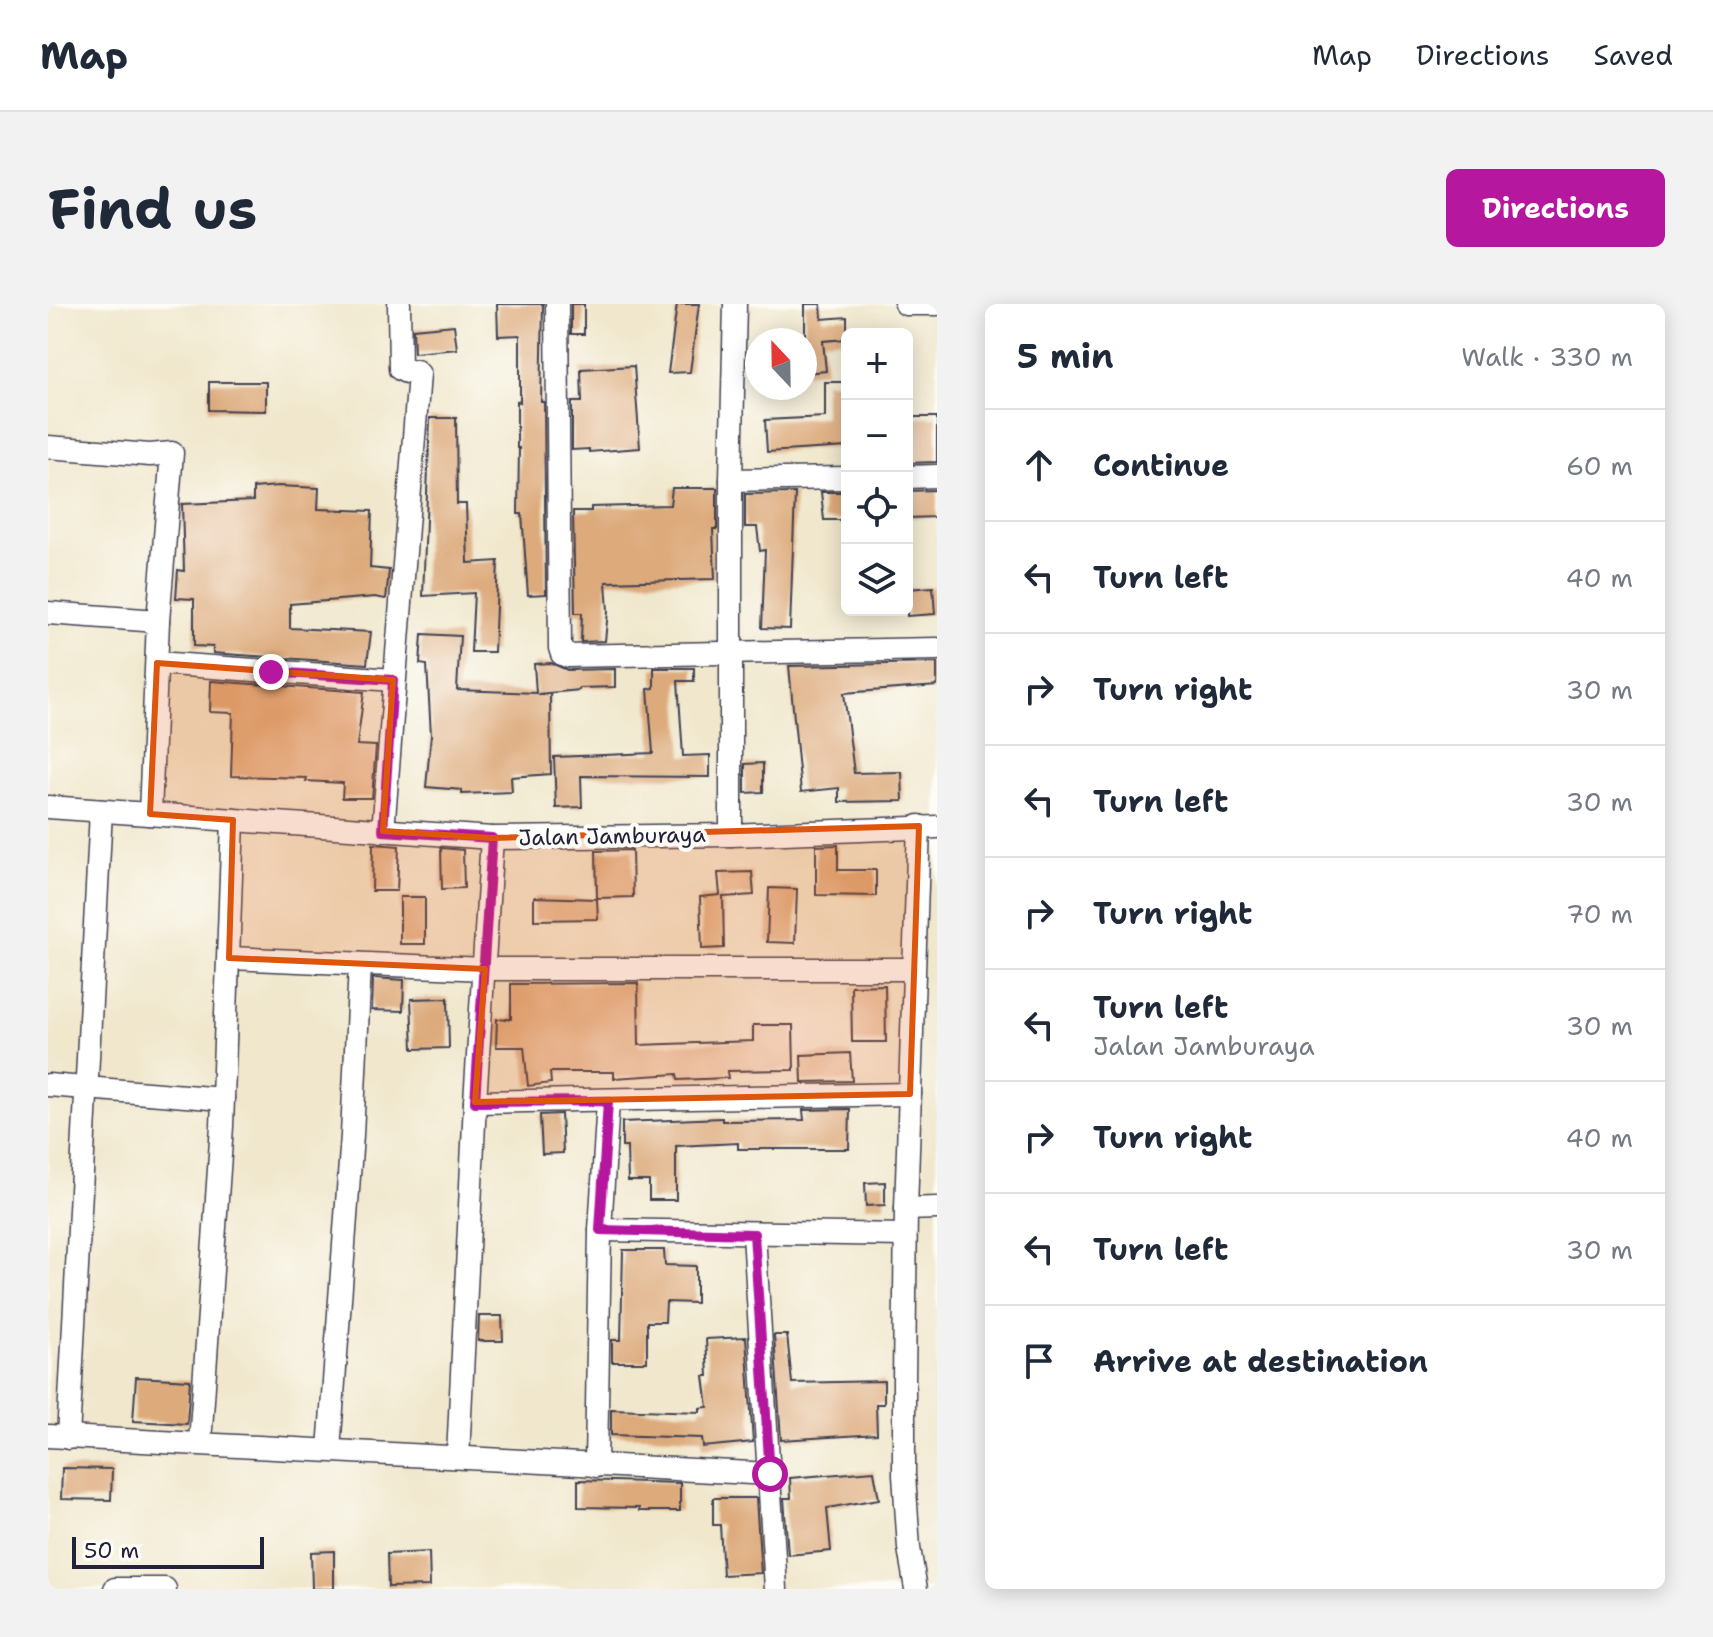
<!DOCTYPE html>
<meta charset="utf-8">
<style>
body{margin:0;font-family:"Shantell Sans",sans-serif;background:#f2f2f3;color:#1f2937}
.controls{position:absolute;right:24px;top:24px;display:grid;overflow:hidden;border-radius:12px;box-shadow:0 4px 20px #0003}
.controls button{width:72px;height:72px;display:grid;place-items:center;padding:0;border:0;border-bottom:2px solid #e0e1e3;background:#fff;color:#1f2937;font:40px sans-serif}
.compass{position:absolute;left:697px;top:24px;width:72px;height:72px;border-radius:50%;background:#fff;box-shadow:0 4px 20px #0003;rotate:338deg}
.scale{position:absolute;left:24px;bottom:20px;width:192px;box-sizing:border-box;padding-left:8px;border:4px solid #22223b;border-top:0;font-size:22px;line-height:28px;white-space:nowrap;color:#22223b;-webkit-text-stroke:6px #fdfcf7;paint-order:stroke}
.stop{position:absolute;width:24px;height:24px;margin:-18px;border:6px solid #b5179e;border-radius:50%;background:#fff}
.stop.end{background:#b5179e;border-color:#fff;box-shadow:0 2px 8px #0008}
.list{margin:0;padding:0;list-style:none}
h2{display:flex;justify-content:space-between;align-items:center;height:104px;margin:0;padding:0 32px;font-size:34px}
h2 small{font-size:26px;font-weight:400;color:#747a83}
.list li{display:grid;grid-template-columns:52px 1fr auto;gap:24px;align-items:center;box-sizing:border-box;height:112px;padding:0 32px;border-top:2px solid #e0e1e3}
.list b{display:block;font-size:30px;white-space:nowrap}
.list p{margin:0;font-size:26px;white-space:nowrap;color:#747a83}
.list em{font-size:26px;font-style:normal;color:#747a83}
.icon{flex:none;width:44px;height:44px;fill:none;stroke:currentColor;stroke-width:2;stroke-linecap:round;stroke-linejoin:round}
.map{position:relative;flex:none;width:889px;height:1285px;overflow:hidden;border-radius:12px}
header{display:flex;align-items:center;gap:48px;box-sizing:border-box;height:112px;padding:0 40px;background:#fff;border-bottom:2px solid #e0e1e3}
header strong{font-size:38px}
nav{display:flex;gap:44px;margin-inline-start:auto;font-size:28px}
.intro{display:flex;align-items:center;justify-content:space-between;box-sizing:border-box;height:192px;padding:0 48px}
h1{margin:0;font-size:56px}
.button{padding:20px 36px;border-radius:12px;background:#b5179e;color:#fff;font-size:28px;font-weight:700}
main{display:flex;gap:48px;padding:0 48px}
aside{flex:1;background:#fff;border-radius:12px;box-shadow:0 4px 20px #0003}
.map>svg:first-child{display:block}
.building{fill:#ddaa7b}
.lines{fill:none;stroke-linecap:round;stroke-linejoin:round}
.minor-casing{stroke:#414051;stroke-width:25}
.minor{stroke:#fff;stroke-width:22}
.route{stroke:#b5179e;stroke-width:10}
.marked{fill:#de560e;fill-opacity:0.2;stroke:#de560e;stroke-width:6;stroke-linejoin:round}
.labels{text-anchor:middle;dominant-baseline:central;stroke-width:8;stroke-linejoin:round;paint-order:stroke}
.street-label{font-size:22px;fill:#22223b;stroke:#fdfcf7}
</style>
<header>
<strong>Map</strong>
<nav><a>Map</a><a>Directions</a><a>Saved</a></nav>
</header>
<div class="intro"><h1>Find us</h1><a class="button">Directions</a></div>
<main>
<div class="map">
<svg width="889" height="1285" viewBox="0 0 889 1285">
<rect width="100%" height="100%" fill="#fdfcf7"/>
<filter id="ink" filterUnits="userSpaceOnUse"><feTurbulence type="fractalNoise" baseFrequency=".0125" numOctaves="2"/><feDisplacementMap in="SourceGraphic" scale="16" xChannelSelector="R" yChannelSelector="G"/><feConvolveMatrix kernelMatrix="1 2 1 2 8 2 1 2 1" color-interpolation-filters="sRGB"/></filter>
<filter id="wash" filterUnits="userSpaceOnUse"><feTurbulence type="fractalNoise" baseFrequency=".006" numOctaves="4" result="noise"/><feDisplacementMap in="SourceGraphic" scale="32" xChannelSelector="R" yChannelSelector="G"/><feGaussianBlur stdDeviation="1.8" result="paint"/><feColorMatrix in="noise" values="0 0 0 0 0 0 0 0 0 0 0 0 0 0 0 0 0 1.4 0 .05"/><feComposite in="paint" operator="in"/></filter>
<g filter="url(#wash)">
<rect width="100%" height="100%" fill="#f0e7cc"/>
<g id="blocks">
<g class="building">
<polygon points="449,0 495,0 493,98 496,98 498,290 480,291 474,210 470,210 471,144 469,144 469,97 472,98 472,31 450,32"/>
<rect x="523" y="0" width="13" height="30"/>
<polygon points="629,0 651,0 642,68 620,69"/>
<polygon points="757,0 773,0 774,15 799,13 799,35 775,37 778,67 757,69"/>
<polygon points="406,21 409,45 366,49 365,25"/>
<polygon points="586,62 592,144 541,148 541,145 524,146 524,98 534,98 533,65"/>
<polygon points="161,78 218,78 218,107 161,106"/>
<polygon points="777,78 799,78 799,143 719,148 717,116 777,113"/>
<polygon points="859,113 889,113 889,158 859,159"/>
<polygon points="382,114 408,114 409,200 418,200 420,259 450,257 446,348 423,348 426,289 375,292"/>
<polygon points="231,182 271,184 270,205 324,207 322,264 341,266 338,295 327,293 242,300 242,324 323,328 319,360 165,349 165,343 146,342 146,295 128,294 130,266 136,267 134,200 205,197 205,184"/>
<polygon points="624,184 669,184 669,225 665,225 667,275 558,278 560,307 557,337 533,338 534,309 527,309 525,207 543,207 543,203 622,201"/>
<polygon points="889,186 889,213 859,214 859,187"/>
<polygon points="773,188 799,188 799,216 776,216"/>
<polygon points="747,189 742,325 714,324 717,246 712,247 709,223 697,223 697,190"/>
<polygon points="885,283 887,310 859,312 859,285"/>
<polygon points="374,330 412,332 409,386 488,389 486,360 503,359 519,366 567,365 567,383 531,384 531,386 490,390 502,390 503,470 463,473 464,488 414,490 414,486 378,483 383,431 379,361 372,360"/>
<polygon points="889,359 889,382 796,389 806,469 854,468 855,497 791,498 791,484 753,488 741,362"/>
<polygon points="606,364 646,364 646,377 630,377 635,452 662,451 662,473 533,472 534,503 508,504 506,453 605,449 600,385 606,384"/>
<polygon points="163,377 316,388 309,441 328,442 324,494 294,494 295,479 258,477 259,474 183,472 185,409 162,408"/>
<polygon points="715,459 715,488 697,489 697,460"/>
<polygon points="325,540 351,542 349,587 324,587"/>
<polygon points="790,541 790,566 828,566 828,592 768,591 768,542"/>
<polygon points="393,544 415,546 416,584 394,585"/>
<polygon points="584,546 585,593 549,594 548,547"/>
<polygon points="704,568 706,591 675,593 676,644 654,645 652,593 672,591 670,569"/>
<polygon points="721,584 749,585 747,639 719,638"/>
<rect x="352" y="593" width="25" height="47"/>
<polygon points="486,593 549,595 550,615 486,616"/>
<polygon points="325,674 356,676 355,707 324,706"/>
<polygon points="590,679 591,741 705,737 705,721 745,721 746,766 679,767 680,774 630,776 629,770 566,774 566,768 502,768 503,779 480,782 476,743 448,743 449,715 463,715 463,680"/>
<polygon points="837,681 838,738 804,738 803,682"/>
<polygon points="400,694 401,744 365,745 363,695"/>
<polygon points="802,749 804,777 754,778 753,751"/>
<polygon points="802,805 801,845 690,845 690,839 628,842 628,896 601,896 601,877 580,877 579,843 574,843 574,818 674,814 674,817 756,816 755,806"/>
<polygon points="513,810 515,849 494,850 492,811"/>
<polygon points="837,878 837,901 818,902 817,879"/>
<polygon points="575,946 616,946 617,961 648,962 648,999 618,998 617,1018 599,1018 599,1058 564,1058 564,1036 573,1036"/>
<polygon points="431,1012 454,1012 455,1037 430,1037"/>
<polygon points="726,1031 739,1031 744,1079 836,1077 836,1100 828,1100 829,1130 733,1136"/>
<polygon points="698,1033 705,1138 655,1143 654,1134 563,1131 563,1105 652,1108 652,1104 660,1103 656,1072 660,1072 658,1035"/>
<polygon points="88,1073 142,1076 139,1120 85,1117"/>
<polygon points="14,1164 64,1165 63,1196 13,1195"/>
<polygon points="826,1167 831,1195 779,1204 783,1247 740,1251 736,1194 743,1194 742,1174"/>
<polygon points="530,1176 632,1179 632,1207 591,1207 591,1204 530,1203"/>
<polygon points="665,1194 708,1194 713,1269 675,1271 672,1221 665,1221"/>
<polygon points="286,1247 286,1285 264,1285 263,1248"/>
<polygon points="381,1248 382,1282 340,1283 339,1250"/>
</g>
</g>
</g>
<g filter="url(#ink)">
<use href="#blocks" fill-opacity="0" stroke="#414051" stroke-width="2"/>
<g class="lines">
<g class="minor-casing">
<g id="minor">
<polyline points="509,0 512,344 514,350 519,352 889,345"/>
<polyline points="858,0 889,0"/>
<polyline points="0,143 102,151 124,149 110,317 102,510"/>
<polyline points="859,173 889,172"/>
<polyline points="683,176 799,174"/>
<polyline points="0,309 110,317"/>
<polyline points="109,359 345,376"/>
<polyline points="0,503 444,534 683,531 889,523"/>
<polyline points="335,527 371,70 368,67 358,68 352,65 351,0"/>
<polyline points="683,531 683,176 687,0"/>
<polyline points="181,654 437,665 864,665"/>
<polyline points="0,781 175,795"/>
<polyline points="427,798 862,790"/>
<polyline points="858,905 889,904"/>
<polyline points="552,926 857,931"/>
<polyline points="706,930 728,1285"/>
<polyline points="0,1132 722,1170"/>
<polyline points="20,1134 53,507"/>
<polyline points="152,1139 174,822 185,516"/>
<polyline points="281,1146 304,831 312,660"/>
<polyline points="410,1153 427,798 444,534"/>
<polyline points="548,1162 552,926 560,797"/>
<polyline points="67,1285 117,1285"/>
<polyline points="868,1285 861,1244 856,1171 856,1078 858,905 871,522"/>
</g>
</g>
<use href="#minor" class="minor"/>
</g>
</g>
<g class="lines" filter="url(#ink)">
<polyline class="route" points="223,368 345,376 335,527 444,534 427,798 560,797 552,926 706,930 722,1170"/>
</g>
<path class="marked" d="M109,359L345,376L335,527L444,534L871,522L862,790L427,798L437,665L181,654L185,516L102,510Z"/>
<g class="labels">
<g class="street-label">
<text transform="translate(564 532) rotate(-1)">Jalan Jamburaya</text>
</g>
</g>
</svg>
<div class="controls">
<button>+</button>
<button>−</button>
<button><svg class="icon" aria-label="locate" viewBox="0 0 24 24"><circle cx="12" cy="12" r="6"/><path d="M12 2v4M12 18v4M2 12h4M18 12h4"/></svg></button>
<button><svg class="icon" aria-label="layers" viewBox="0 0 24 24"><path d="M12 4l9 5-9 5-9-5zM3 14l9 5 9-5"/></svg></button>
</div>
<svg class="compass" viewBox="-18 -18 36 36"><path d="M0-13l5 13h-10z" fill="#e53935"/><path d="M0 13l5-13h-10z" fill="#747a83"/></svg>
<div class="scale">50 m</div>
<div class="stop" style="left:722px;top:1170px"></div>
<div class="stop end" style="left:223px;top:368px"></div>
</div>
<aside>
<h2>5 min<small>Walk · 330 m</small></h2>
<ul class="list">
<li><svg class="icon" aria-label="ahead" viewBox="0 0 24 24"><path d="M12 20V5M6 11l6-6 6 6"/></svg><div><b>Continue</b></div><em>60 m</em></li>
<li><svg class="icon" aria-label="left" viewBox="0 0 24 24"><path d="M17 20v-9H6M10 6l-5 5 5 5"/></svg><div><b>Turn left</b></div><em>40 m</em></li>
<li><svg class="icon" aria-label="right" viewBox="0 0 24 24"><path d="M7 20v-9h11M14 6l5 5-5 5"/></svg><div><b>Turn right</b></div><em>30 m</em></li>
<li><svg class="icon" aria-label="left" viewBox="0 0 24 24"><path d="M17 20v-9H6M10 6l-5 5 5 5"/></svg><div><b>Turn left</b></div><em>30 m</em></li>
<li><svg class="icon" aria-label="right" viewBox="0 0 24 24"><path d="M7 20v-9h11M14 6l5 5-5 5"/></svg><div><b>Turn right</b></div><em>70 m</em></li>
<li><svg class="icon" aria-label="left" viewBox="0 0 24 24"><path d="M17 20v-9H6M10 6l-5 5 5 5"/></svg><div><b>Turn left</b><p>Jalan Jamburaya</p></div><em>30 m</em></li>
<li><svg class="icon" aria-label="right" viewBox="0 0 24 24"><path d="M7 20v-9h11M14 6l5 5-5 5"/></svg><div><b>Turn right</b></div><em>40 m</em></li>
<li><svg class="icon" aria-label="left" viewBox="0 0 24 24"><path d="M17 20v-9H6M10 6l-5 5 5 5"/></svg><div><b>Turn left</b></div><em>30 m</em></li>
<li><svg class="icon" aria-label="arrive" viewBox="0 0 24 24"><path d="M6 21V4h12l-3 4 3 4H6"/></svg><div><b>Arrive at destination</b></div></li>
</ul>
</aside>
</main>
